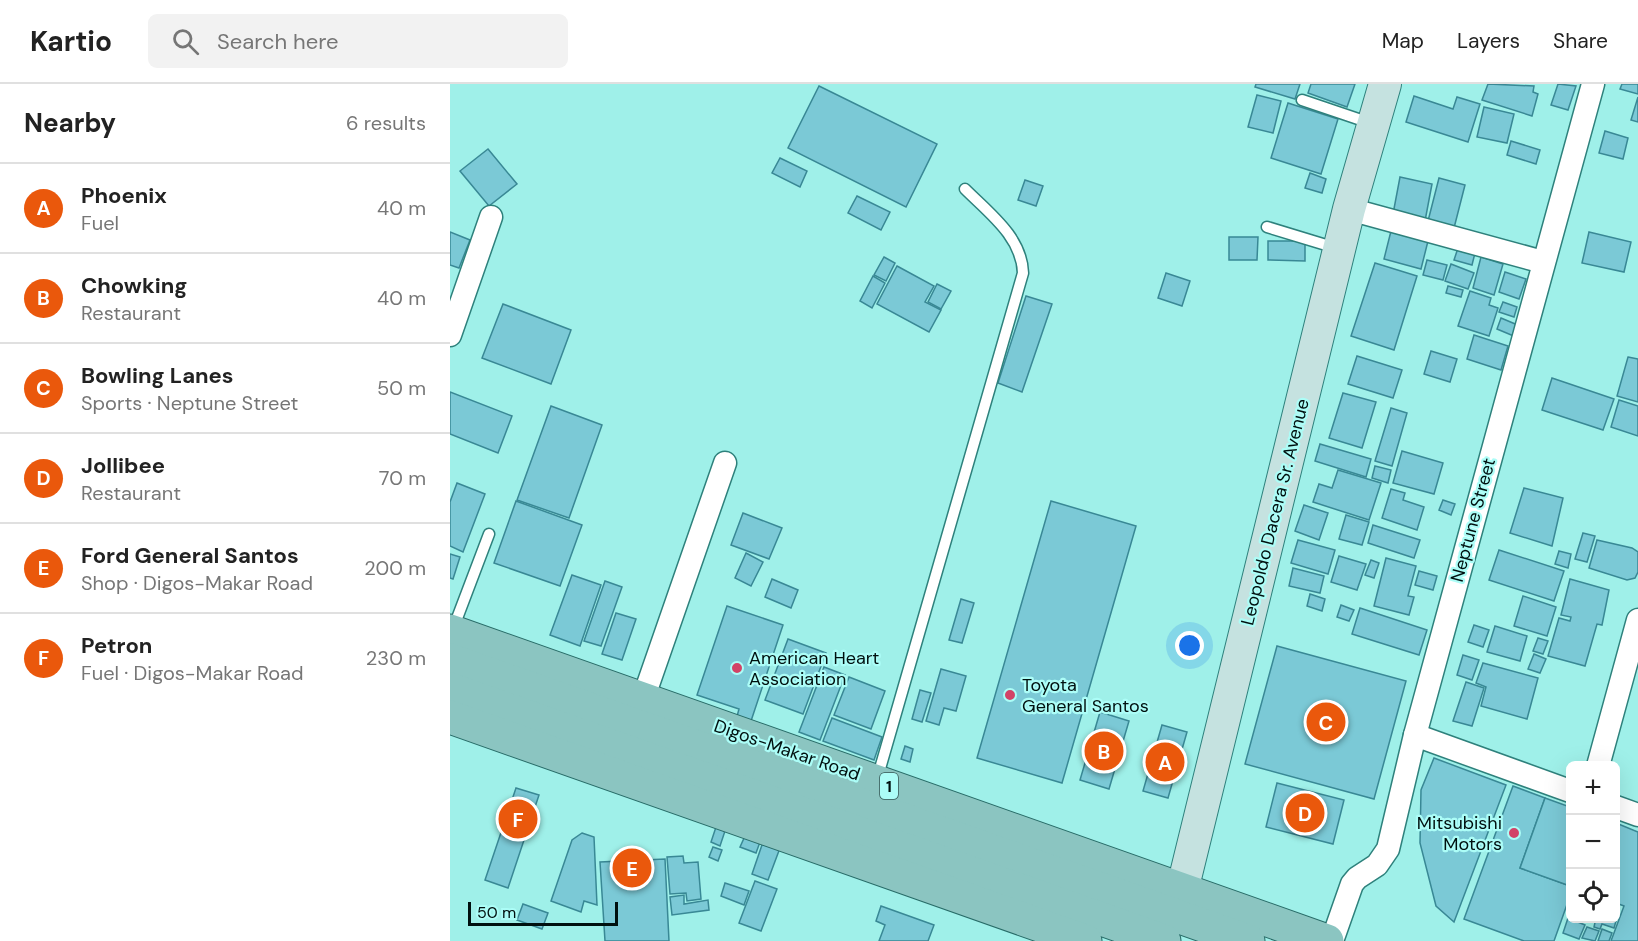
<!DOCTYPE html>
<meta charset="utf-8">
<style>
body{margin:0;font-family:"DM Sans",sans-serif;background:#f2f2f2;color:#222}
.controls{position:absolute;right:18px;bottom:18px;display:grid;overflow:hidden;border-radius:9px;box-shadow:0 6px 24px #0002}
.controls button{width:54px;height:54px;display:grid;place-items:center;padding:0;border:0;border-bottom:2px solid #e0e0e0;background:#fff;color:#222;font:30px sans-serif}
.scale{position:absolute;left:18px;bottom:15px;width:150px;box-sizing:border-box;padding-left:6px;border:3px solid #00100f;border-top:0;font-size:16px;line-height:21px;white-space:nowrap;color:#00100f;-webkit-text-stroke:4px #acfdf7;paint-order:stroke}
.you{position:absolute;left:740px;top:562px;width:21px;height:21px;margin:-15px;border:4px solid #fff;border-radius:50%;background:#1a73e8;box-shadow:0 0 0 9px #1a73e833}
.badge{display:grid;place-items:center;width:39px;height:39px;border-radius:50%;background:#ea580c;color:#fff;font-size:20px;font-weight:700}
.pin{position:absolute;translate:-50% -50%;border:3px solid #fff;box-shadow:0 2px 6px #0006}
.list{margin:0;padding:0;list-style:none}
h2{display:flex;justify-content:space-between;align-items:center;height:78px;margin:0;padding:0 24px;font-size:26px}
h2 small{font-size:20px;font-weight:400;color:#767676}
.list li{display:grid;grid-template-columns:39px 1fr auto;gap:18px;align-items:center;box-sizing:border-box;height:90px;padding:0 24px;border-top:2px solid #e0e0e0}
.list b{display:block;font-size:22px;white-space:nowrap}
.list p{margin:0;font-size:20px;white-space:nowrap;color:#767676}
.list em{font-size:20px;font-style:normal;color:#767676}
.icon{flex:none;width:33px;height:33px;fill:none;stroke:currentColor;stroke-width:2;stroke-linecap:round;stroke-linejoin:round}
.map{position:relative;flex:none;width:1188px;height:857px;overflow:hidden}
header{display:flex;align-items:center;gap:36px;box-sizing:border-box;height:84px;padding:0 30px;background:#fff;border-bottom:2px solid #e0e0e0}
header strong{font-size:28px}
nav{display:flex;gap:33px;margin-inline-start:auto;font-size:21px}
.search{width:420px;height:54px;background:#f2f2f2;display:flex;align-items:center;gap:15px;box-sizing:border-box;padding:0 21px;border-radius:9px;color:#767676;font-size:22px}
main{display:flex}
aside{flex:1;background:#fff}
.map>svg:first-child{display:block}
.building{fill:#7bc9d6;stroke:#398895;stroke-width:1.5}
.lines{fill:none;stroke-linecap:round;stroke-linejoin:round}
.lane-casing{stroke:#2e817c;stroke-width:13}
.street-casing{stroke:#2e817c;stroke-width:25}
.secondary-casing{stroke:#2e817c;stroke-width:34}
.primary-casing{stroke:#286c68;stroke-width:35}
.lane{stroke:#fff;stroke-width:10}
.street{stroke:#fff;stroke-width:22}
.secondary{stroke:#c5e2e0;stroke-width:32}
.primary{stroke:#8bc5c1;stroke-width:33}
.poi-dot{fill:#d24367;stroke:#acfdf7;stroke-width:2}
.labels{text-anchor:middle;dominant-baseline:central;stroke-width:4.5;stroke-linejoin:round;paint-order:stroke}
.shield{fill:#acfdf7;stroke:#345755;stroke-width:1.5}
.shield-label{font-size:16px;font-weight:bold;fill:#00100f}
.street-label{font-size:18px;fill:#00100f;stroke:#acfdf7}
.poi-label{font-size:18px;fill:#00100f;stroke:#acfdf7;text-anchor:start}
</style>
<header>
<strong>Kartio</strong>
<div class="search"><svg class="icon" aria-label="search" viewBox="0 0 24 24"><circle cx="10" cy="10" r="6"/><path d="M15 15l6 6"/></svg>Search here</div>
<nav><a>Map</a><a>Layers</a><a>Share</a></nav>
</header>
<main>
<aside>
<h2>Nearby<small>6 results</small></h2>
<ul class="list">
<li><span class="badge">A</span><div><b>Phoenix</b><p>Fuel</p></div><em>40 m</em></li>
<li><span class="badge">B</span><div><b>Chowking</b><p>Restaurant</p></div><em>40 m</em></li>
<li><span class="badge">C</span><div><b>Bowling Lanes</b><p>Sports · Neptune Street</p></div><em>50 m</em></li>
<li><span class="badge">D</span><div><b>Jollibee</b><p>Restaurant</p></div><em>70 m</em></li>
<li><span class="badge">E</span><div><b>Ford General Santos</b><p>Shop · Digos-Makar Road</p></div><em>200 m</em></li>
<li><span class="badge">F</span><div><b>Petron</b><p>Fuel · Digos-Makar Road</p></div><em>230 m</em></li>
</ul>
</aside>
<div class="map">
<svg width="1188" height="857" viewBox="0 0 1188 857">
<rect width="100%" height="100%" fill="#9ff0e9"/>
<g class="building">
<polygon points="806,0 850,0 845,15 805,3"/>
<polygon points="861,0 905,0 897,23 858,9"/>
<polygon points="1038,0 1084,2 1083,8 1088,10 1082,32 1032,16"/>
<polygon points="1108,0 1126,2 1118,26 1101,21"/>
<polygon points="1172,0 1188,0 1188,10 1170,5"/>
<polygon points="369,2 487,60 456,123 338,64"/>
<polygon points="807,11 831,17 823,49 798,43"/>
<polygon points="964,12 1003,25 1007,13 1030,20 1018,58 956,38"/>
<polygon points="1188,13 1188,38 1181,36"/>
<polygon points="838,19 888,35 871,90 821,74"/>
<polygon points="1034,23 1064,30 1057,59 1027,53"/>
<polygon points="1155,47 1178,54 1173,75 1149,69"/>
<polygon points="1061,57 1090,66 1086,80 1057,71"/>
<polygon points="38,65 67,100 39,122 10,87"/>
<polygon points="330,74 357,87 350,103 322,89"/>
<polygon points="860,89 876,95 872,109 855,104"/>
<polygon points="950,93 982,100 975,137 943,130"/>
<polygon points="989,94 1015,101 1004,144 978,137"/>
<polygon points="575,96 593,102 586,122 568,116"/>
<polygon points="407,112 440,128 431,146 398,129"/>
<polygon points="941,147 978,157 971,185 934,175"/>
<polygon points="0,148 20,156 9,184 0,181"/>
<polygon points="1139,148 1181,158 1174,188 1132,179"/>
<polygon points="779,153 808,153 807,176 779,176"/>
<polygon points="818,157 855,157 855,177 818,176"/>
<polygon points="1009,161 1026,165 1022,181 1004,176"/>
<polygon points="434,173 445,179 436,197 424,191"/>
<polygon points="1031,173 1053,180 1044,211 1023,204"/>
<polygon points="977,176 997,181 993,196 973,191"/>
<polygon points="925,179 967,192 944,266 901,252"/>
<polygon points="1001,180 1024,189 1018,205 995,197"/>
<polygon points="447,182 484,202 475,218 491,226 479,248 427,220"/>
<polygon points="1055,188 1076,195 1069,215 1049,208"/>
<polygon points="716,189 740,197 732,222 708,214"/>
<polygon points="423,192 435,199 422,224 410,217"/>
<polygon points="487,200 501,207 491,225 478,218"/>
<polygon points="998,202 1013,206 1011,213 996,209"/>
<polygon points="1020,207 1041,214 1039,221 1048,224 1039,252 1008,242"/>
<polygon points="576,212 602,220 572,308 548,299"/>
<polygon points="1053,218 1067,223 1064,233 1049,228"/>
<polygon points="53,220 121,246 101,300 32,274"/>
<polygon points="1051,234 1070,242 1066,253 1047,245"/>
<polygon points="1024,251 1058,262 1051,286 1017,275"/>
<polygon points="981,267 1007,275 1000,298 974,290"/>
<polygon points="907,272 952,286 943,314 898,300"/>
<polygon points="1178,273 1188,275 1188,318 1167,312"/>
<polygon points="1102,294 1164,315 1153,346 1092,326"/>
<polygon points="0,308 62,332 48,369 0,350"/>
<polygon points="893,309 926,318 912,364 879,354"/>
<polygon points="1169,316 1188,322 1188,352 1161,343"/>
<polygon points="101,322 152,341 119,434 67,416"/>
<polygon points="941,324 957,329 942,382 925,377"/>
<polygon points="870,360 921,375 916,393 865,377"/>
<polygon points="952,367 993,379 984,410 943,399"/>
<polygon points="925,382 941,386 938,399 922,394"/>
<polygon points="888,386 931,399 919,436 863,418 869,400 882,404"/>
<polygon points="7,399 35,410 13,468 0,462 0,418"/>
<polygon points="1074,404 1113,414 1102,462 1060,449"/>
<polygon points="941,405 955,409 953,416 974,423 967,446 932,434"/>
<polygon points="993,416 1005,420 1001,431 989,426"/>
<polygon points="66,417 132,441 110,502 44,479"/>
<polygon points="601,417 686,442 612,699 527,674"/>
<polygon points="854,421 878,429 869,456 845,447"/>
<polygon points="293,429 332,444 319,475 281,461"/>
<polygon points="896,431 919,438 912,461 889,455"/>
<polygon points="923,441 970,456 964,474 918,459"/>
<polygon points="1133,449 1145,452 1137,478 1125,475"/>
<polygon points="848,456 885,466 878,490 841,479"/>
<polygon points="1147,456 1182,464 1188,468 1188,488 1185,494 1177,496 1139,484"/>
<polygon points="1049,466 1114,487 1104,517 1039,496"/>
<polygon points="1109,467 1121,470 1118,484 1105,480"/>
<polygon points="296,469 313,478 301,502 285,494"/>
<polygon points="0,470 10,473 3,495 0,494"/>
<polygon points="889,472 916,480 907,506 881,498"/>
<polygon points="936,474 966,482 958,512 964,513 959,531 924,522"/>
<polygon points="921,476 929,479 924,494 915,491"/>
<polygon points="843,484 874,492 870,509 839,502"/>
<polygon points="969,487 987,492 983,506 965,501"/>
<polygon points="122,491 151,501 130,562 100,551"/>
<polygon points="322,495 348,506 341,524 315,513"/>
<polygon points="1120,495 1159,506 1152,541 1147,540 1135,582 1098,572 1109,534 1120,537 1121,533 1111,531"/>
<polygon points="155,497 172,503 151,562 134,557"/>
<polygon points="860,510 875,515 872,527 857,522"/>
<polygon points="1073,512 1106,523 1097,552 1064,542"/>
<polygon points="511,515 524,519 512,559 499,556"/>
<polygon points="891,521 904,526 899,537 887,533"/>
<polygon points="277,522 333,541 300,640 286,636 289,625 247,611"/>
<polygon points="910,524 977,546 969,571 902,550"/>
<polygon points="166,529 186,535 172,576 152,570"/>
<polygon points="1024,541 1039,546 1033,563 1018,558"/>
<polygon points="1045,542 1077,552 1070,577 1037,568"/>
<polygon points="1088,554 1098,557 1093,570 1083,567"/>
<polygon points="338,555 376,569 353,630 315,616"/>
<polygon points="827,562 956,597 924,715 795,680"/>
<polygon points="1084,570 1096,575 1090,589 1078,585"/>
<polygon points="1013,571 1029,576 1022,596 1007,591"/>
<polygon points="1033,579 1088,594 1077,635 1031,622 1036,603 1026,599"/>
<polygon points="374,583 395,591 370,656 349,648"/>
<polygon points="491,585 516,592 506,627 494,624 489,641 476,637"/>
<polygon points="399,593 435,607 421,645 384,631"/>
<polygon points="1016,598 1034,604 1022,642 1003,637"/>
<polygon points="470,606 481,609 472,638 462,635"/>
<polygon points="650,628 679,637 659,705 630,696"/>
<polygon points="382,634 432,653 424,676 373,657"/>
<polygon points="712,641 737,648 718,714 693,707"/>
<polygon points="455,662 463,665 460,678 451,675"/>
<polygon points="984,674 1056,701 1004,838 986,822 970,759 971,706"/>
<polygon points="827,699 894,716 883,760 816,743"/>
<polygon points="1063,702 1095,714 1070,784 1120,802 1120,812 1104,857 1074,857 1014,835"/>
<polygon points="66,704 89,711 58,804 35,796"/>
<polygon points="1095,714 1120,723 1120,802 1070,784"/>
<polygon points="1166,739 1188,748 1188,857 1161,857 1174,822 1166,819"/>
<polygon points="266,743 275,747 270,762 261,758"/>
<polygon points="132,749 144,753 147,821 134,817 131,828 101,817 122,756"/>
<polygon points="295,752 310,758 306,769 290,763"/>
<polygon points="313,758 330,764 318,796 302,790"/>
<polygon points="263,763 272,766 268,777 259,773"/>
<polygon points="233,772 234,779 248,778 251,815 237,817 236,809 220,810 217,773"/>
<polygon points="215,775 219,857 155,857 150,778"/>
<polygon points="305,797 327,805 311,847 289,839"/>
<polygon points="275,799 299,807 294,821 271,812"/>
<polygon points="234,811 234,820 258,816 259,826 222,831 220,813"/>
<polygon points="73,820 98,829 92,845 67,836"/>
<polygon points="431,822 484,841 478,857 429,857 435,841 426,837"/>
<polygon points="1166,826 1169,827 1164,844 1152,840 1150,845 1144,843 1146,834 1166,834"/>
<polygon points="1118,834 1135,841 1129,855 1113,849"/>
<polygon points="1137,843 1149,847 1145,857 1132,854"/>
<polygon points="1152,845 1162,849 1159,857 1148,857"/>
</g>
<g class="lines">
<g class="lane-casing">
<g id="lane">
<polyline points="852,16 920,39"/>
<polyline points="817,143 886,164"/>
<polyline points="3,545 39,450"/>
<path d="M427,695L573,189C572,153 539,129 515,105"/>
</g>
</g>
<g class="street-casing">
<g id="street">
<polyline points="899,125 1093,178"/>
<polyline points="0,251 41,133"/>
<polyline points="193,615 275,379"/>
<polyline points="965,651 1120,707"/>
<polyline points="1148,682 1188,536"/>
<polyline points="1166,723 1188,731"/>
<polyline points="882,857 902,800 907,794 927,781 938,765 965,651 1143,0"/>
</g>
</g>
<g class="secondary-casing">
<polyline id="secondary" points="726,831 899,125 935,0"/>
</g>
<g class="primary-casing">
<g id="primary">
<polyline points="0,547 877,857"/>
<polyline points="0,576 798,857"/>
<polyline points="0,605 714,857"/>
<polyline points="0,633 635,857"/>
</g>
</g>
<use href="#lane" class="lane"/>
<use href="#street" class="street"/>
<use href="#secondary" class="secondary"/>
<use href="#primary" class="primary"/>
</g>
<g class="poi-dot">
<circle cx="287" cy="584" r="6"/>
<circle cx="560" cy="611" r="6"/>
<circle cx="1064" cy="749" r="6"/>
</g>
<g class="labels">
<rect class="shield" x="430" y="689" width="18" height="26" rx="4.5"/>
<g class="shield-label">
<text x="439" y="702">1</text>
</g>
<g class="street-label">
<text transform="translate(825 428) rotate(-76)">Leopoldo Dacera Sr. Avenue</text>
<text transform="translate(1023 436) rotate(-75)">Neptune Street</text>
<text transform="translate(337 666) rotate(19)">Digos-Makar Road</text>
</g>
<g class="poi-label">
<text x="299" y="574">American Heart<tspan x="299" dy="21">Association</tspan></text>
<text x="572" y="601">Toyota<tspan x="572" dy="21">General Santos</tspan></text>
<text x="1052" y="739" text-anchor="end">Mitsubishi<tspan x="1052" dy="21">Motors</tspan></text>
</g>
</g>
</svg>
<div class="controls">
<button>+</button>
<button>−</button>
<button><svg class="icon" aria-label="locate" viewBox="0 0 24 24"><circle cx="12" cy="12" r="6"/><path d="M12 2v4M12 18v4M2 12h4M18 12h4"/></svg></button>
</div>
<div class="scale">50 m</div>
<div class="you"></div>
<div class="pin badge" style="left:715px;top:678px">A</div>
<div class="pin badge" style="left:654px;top:667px">B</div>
<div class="pin badge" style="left:876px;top:638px">C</div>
<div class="pin badge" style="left:855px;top:729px">D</div>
<div class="pin badge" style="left:182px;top:784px">E</div>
<div class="pin badge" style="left:68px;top:735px">F</div>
</div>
</main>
